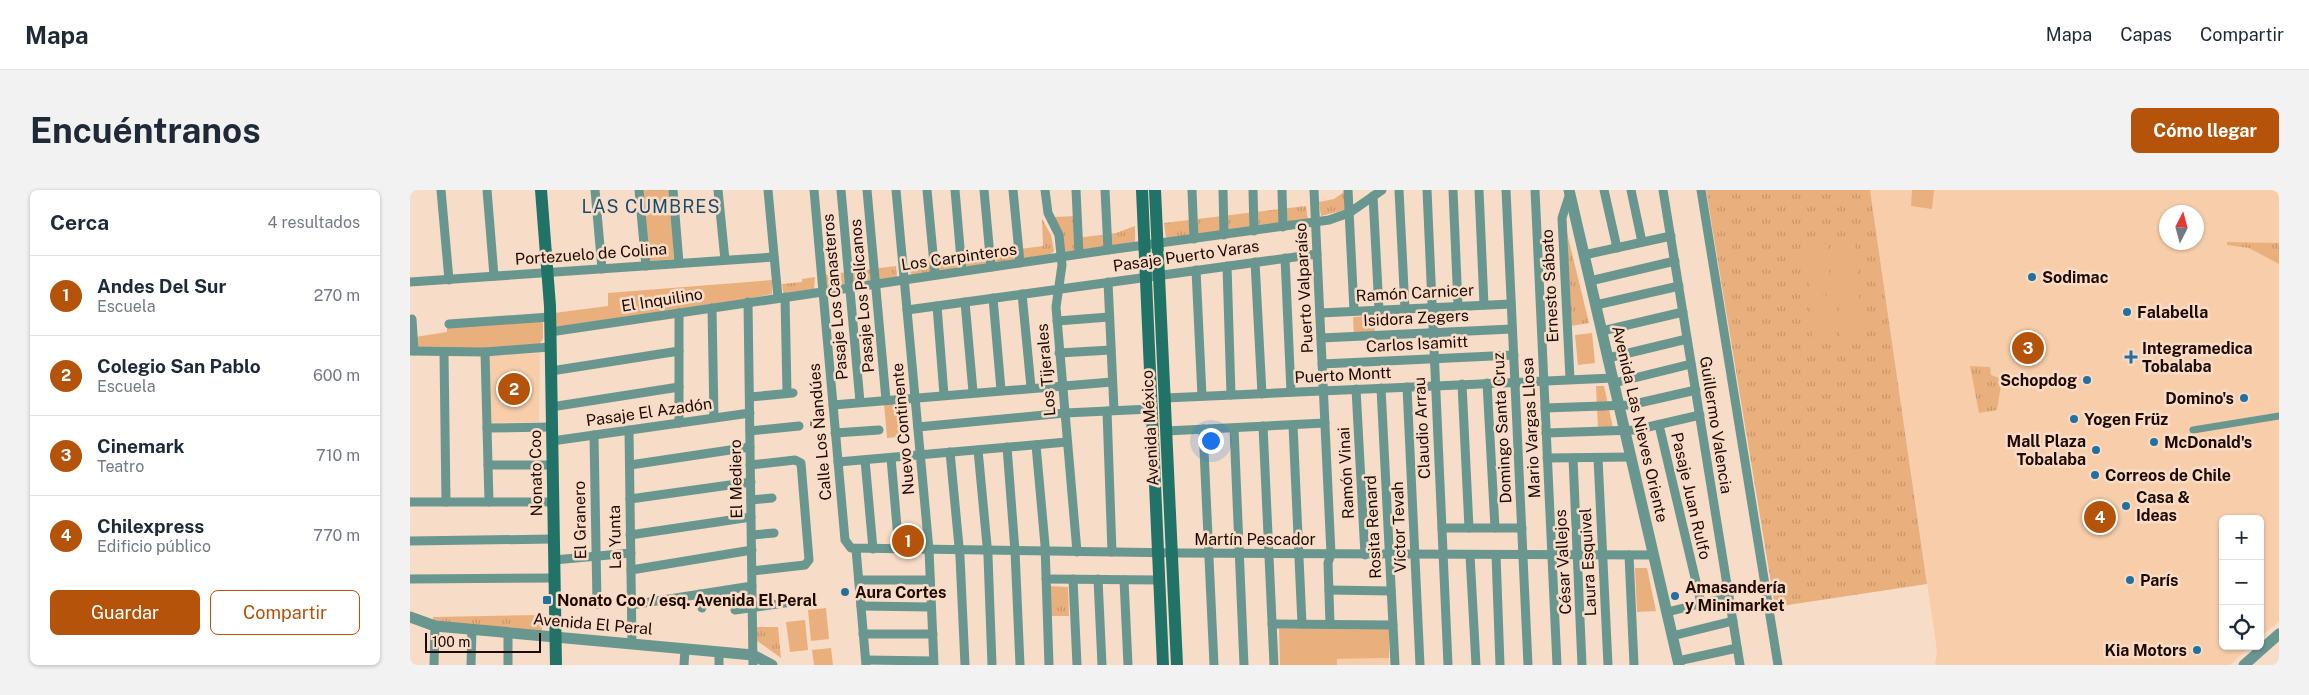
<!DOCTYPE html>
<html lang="es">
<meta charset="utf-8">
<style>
body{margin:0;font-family:"Public Sans",sans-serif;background:#f2f2f3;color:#1f2937}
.controls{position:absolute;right:15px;bottom:15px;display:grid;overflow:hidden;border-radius:8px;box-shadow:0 1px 4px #0004}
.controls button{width:45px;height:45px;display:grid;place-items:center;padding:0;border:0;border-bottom:1px solid #e0e1e3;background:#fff;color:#1f2937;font:25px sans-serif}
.compass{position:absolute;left:1749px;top:15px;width:45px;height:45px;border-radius:50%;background:#fff;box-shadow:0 1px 4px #0004;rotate:6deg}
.scale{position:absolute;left:15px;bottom:12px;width:116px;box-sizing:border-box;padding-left:5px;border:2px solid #200a00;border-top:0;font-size:14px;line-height:18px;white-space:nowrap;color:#200a00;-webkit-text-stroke:4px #f7dcc7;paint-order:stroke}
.you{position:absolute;left:800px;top:250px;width:18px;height:18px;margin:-12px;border:4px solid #fff;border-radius:50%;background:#1a73e8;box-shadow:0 0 0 8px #1a73e833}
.badge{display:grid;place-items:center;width:32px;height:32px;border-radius:50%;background:#b45309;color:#fff;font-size:16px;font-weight:700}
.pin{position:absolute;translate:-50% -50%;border:2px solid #fff;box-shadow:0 1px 5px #0006}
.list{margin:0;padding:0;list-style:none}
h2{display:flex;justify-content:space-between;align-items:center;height:65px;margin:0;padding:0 20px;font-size:21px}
h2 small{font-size:16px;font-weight:400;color:#747a83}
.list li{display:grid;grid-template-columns:32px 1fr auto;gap:15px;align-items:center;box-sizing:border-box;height:80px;padding:0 20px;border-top:1px solid #e0e1e3}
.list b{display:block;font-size:19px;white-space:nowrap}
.list p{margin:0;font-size:16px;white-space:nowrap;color:#747a83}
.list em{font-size:16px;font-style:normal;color:#747a83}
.actions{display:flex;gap:10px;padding:15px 20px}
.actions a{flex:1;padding:11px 0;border:1px solid #b45309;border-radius:8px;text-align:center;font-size:18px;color:#b45309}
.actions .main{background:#b45309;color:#fff}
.icon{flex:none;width:28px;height:28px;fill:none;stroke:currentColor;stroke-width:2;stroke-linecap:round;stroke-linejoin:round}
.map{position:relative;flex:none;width:1869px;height:475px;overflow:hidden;border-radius:8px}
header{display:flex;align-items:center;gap:30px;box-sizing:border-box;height:70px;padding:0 25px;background:#fff;border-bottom:1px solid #e0e1e3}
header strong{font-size:24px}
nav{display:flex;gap:28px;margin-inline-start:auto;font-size:18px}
.intro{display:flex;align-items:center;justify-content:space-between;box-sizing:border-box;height:120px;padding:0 30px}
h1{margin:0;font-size:35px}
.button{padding:12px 22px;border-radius:8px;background:#b45309;color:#fff;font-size:18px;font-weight:700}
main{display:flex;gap:30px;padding:0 30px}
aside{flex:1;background:#fff;border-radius:8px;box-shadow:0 1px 4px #0004}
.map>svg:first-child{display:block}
.built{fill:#f8ceaa;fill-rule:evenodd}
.grass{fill:url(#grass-tufts)}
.park{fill:#e9b07e}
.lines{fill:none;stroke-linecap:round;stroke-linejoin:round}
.pedestrian{stroke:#69978f;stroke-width:7}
.minor{stroke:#69978f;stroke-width:9}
.tertiary{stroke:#69978f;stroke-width:11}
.secondary{stroke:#227367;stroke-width:12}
.poi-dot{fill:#2170a2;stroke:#f7dcc7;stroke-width:2}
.labels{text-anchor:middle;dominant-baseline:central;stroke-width:5;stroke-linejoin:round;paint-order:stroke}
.street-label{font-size:16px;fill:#200a00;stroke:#f7dcc7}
.poi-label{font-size:16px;font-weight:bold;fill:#200a00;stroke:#f7dcc7;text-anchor:start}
.neighbourhood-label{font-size:18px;letter-spacing:1px;fill:#174c6f;stroke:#f7dcc7}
</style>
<header>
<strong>Mapa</strong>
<nav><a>Mapa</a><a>Capas</a><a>Compartir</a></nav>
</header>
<div class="intro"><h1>Encuéntranos</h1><a class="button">Cómo llegar</a></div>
<main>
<aside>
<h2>Cerca<small>4 resultados</small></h2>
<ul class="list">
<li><span class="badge">1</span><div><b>Andes Del Sur</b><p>Escuela</p></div><em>270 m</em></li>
<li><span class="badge">2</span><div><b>Colegio San Pablo</b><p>Escuela</p></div><em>600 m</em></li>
<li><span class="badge">3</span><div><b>Cinemark</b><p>Teatro</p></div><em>710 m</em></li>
<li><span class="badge">4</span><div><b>Chilexpress</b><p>Edificio público</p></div><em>770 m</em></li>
</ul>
<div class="actions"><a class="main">Guardar</a><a>Compartir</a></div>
</aside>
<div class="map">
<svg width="1869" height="475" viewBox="0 0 1869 475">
<defs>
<pattern id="grass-tufts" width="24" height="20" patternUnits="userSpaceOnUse" patternTransform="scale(1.25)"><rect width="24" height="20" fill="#e9b07e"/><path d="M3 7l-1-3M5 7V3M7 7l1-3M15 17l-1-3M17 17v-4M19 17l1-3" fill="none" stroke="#c8966b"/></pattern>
</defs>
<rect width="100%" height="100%" fill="#f7dcc7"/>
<g class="built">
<path d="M1460,0H1869V431L1850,448V329H1813V456H1841L1820,475H1525L1527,461ZM1756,22H1786V52H1756Z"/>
<polygon points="130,163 129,232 78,233 77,166"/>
<polygon points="979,468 979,475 927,475 927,469"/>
</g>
<g class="grass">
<polygon points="1296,0 1460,0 1517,394 1365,417"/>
<polygon points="934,2 935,20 911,26 909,12 924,9"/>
<polygon points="896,16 898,31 756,48 754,33"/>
<polygon points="666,26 667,48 706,43 725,36 725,52 655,62 644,27"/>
<polygon points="632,29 641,45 644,61 637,67 501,86 500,73 633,56"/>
<polygon points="1157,43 1179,133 1161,136"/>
<polygon points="1817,52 1869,53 1869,74 1839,58 1817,55"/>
<polygon points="486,76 487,88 416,97 414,85"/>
<polygon points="405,87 404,99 375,103 373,102 372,94 392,92 392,89"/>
<polygon points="964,126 965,145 944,146 943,127"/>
<polygon points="1560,176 1580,177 1581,185 1592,189 1587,220 1569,223"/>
<polygon points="1186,196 1194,196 1203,238 1188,239"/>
<polygon points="638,396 658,397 659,426 640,426"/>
<polygon points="132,425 132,443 23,431 23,427"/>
<polygon points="344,437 368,437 371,468 346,450"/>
</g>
<g class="park">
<polygon points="232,0 260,0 264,69 241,71 238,69"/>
<polygon points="1502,0 1524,0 1522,19 1501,16"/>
<polygon points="1445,51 1448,96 1426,97 1424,52"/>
<polygon points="1418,54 1420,98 1399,100 1396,55"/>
<polygon points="362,90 362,104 337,109 145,137 144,123 198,116 198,103"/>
<polygon points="1449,104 1452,148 1430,150 1428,105"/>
<polygon points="1421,105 1424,149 1402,151 1400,106"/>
<polygon points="133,131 133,149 128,156 35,160 5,157 5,147 37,142 37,137"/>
<polygon points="1182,143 1185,173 1168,175 1165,145"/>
<polygon points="497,211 500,246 477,248 474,213"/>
<polygon points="1225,378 1237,378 1246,421 1227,422"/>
<polygon points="416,418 419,449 401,451 398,420"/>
<polygon points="395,430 398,460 380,462 376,432"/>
<polygon points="979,438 979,468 927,469 927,475 870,475 869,439"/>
<polygon points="421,458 423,475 404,475 402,460"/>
</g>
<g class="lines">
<polyline class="pedestrian" points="1783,240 1869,226"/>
<g class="minor">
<polyline points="31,0 39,90"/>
<polyline points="77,0 84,86"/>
<polyline points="185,0 192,79"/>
<polyline points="229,0 236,76"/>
<polyline points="263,0 269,73"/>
<polyline points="308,0 315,70"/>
<polyline points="358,0 368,108"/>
<polyline points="404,0 435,350 441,358 770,363 1244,365"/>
<polyline points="431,0 450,212"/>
<polyline points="457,0 476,210"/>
<polyline points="486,0 519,360 524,475"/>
<polyline points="517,0 525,85"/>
<polyline points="545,0 552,81"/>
<polyline points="574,0 581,77"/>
<polyline points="603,0 610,73"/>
<polyline points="635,0 638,23 649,45 652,75 646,117 667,362"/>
<polyline points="666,0 669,64"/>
<polyline points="695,0 698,60"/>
<polyline points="782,0 784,49"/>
<polyline points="813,0 814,45"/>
<polyline points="843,0 844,41"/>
<polyline points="872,0 873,37"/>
<polyline points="904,0 921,364 918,373 920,434"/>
<polyline points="938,0 944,121"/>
<polyline points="989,0 995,119"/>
<polyline points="1017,0 1038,475"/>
<polyline points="1043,0 1048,116"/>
<polyline points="1069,0 1074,115"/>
<polyline points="1096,0 1118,475"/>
<polyline points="1125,0 1147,475"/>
<polyline points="1194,0 1207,58"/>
<polyline points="1221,0 1232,52"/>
<polyline points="1253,0 1330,475"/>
<polyline points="1291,0 1368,475"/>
<polyline points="963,6 969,120"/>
<polyline points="1174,65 1261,46"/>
<polyline points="875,68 881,202"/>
<polyline points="845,72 852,204"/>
<polyline points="817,76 821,205"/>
<polyline points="786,80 792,206"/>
<polyline points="1180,91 1265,71"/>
<polyline points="0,92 364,67"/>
<polyline points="698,92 704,220"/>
<polyline points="612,104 621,197"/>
<polyline points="375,107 377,203"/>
<polyline points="583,108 591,200"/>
<polyline points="338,112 343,475"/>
<polyline points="555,112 563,202"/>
<polyline points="1186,115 1269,96"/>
<polyline points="527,116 534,205"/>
<polyline points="302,118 304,228"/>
<polyline points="497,120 907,64"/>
<polyline points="269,123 269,233"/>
<polyline points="910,123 1101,114"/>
<polyline points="2,129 4,161"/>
<polyline points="647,131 699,127"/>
<polyline points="39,134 140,127"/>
<polyline points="1192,141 1273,122"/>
<polyline points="140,142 698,60 919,30 939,23 972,0"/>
<polyline points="911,148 1102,139"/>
<polyline points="0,161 75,162 140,157"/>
<polyline points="75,162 79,312"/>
<polyline points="34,163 36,312"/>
<polyline points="649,163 701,160"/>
<polyline points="1198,168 1277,149"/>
<polyline points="912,174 1104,165"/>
<polyline points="141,181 269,161"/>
<polyline points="1160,189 1152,28 1160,3"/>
<polyline points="1077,193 1085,338"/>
<polyline points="1204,193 1281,174"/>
<polyline points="1052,194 1059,338"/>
<polyline points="997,197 1010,475"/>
<polyline points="971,198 985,475"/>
<polyline points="946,199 955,365"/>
<polyline points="340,207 383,203"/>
<polyline points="755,208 1203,188"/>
<polyline points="423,215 702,192"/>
<polyline points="141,217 269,197"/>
<polyline points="1135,218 1220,215 1286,200"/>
<polyline points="697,221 702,362"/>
<polyline points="883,235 892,434"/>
<polyline points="1249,235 1291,413"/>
<polyline points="853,236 864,475"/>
<polyline points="508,237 655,223 741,219"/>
<polyline points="77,238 142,237"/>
<polyline points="824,238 834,475"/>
<polyline points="793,239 804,475"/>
<polyline points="219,240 222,454"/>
<polyline points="340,241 389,236"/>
<polyline points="756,241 915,233"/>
<polyline points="425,243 469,240"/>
<polyline points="1136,243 1225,240 1290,225"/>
<polyline points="184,245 187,414"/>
<polyline points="142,251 340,223"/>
<polyline points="626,255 635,355 639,475"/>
<polyline points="597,257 605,361 610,475"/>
<polyline points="568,260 578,366 582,475"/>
<polyline points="540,262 550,367 555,475"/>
<polyline points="481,268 489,360"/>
<polyline points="1137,268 1221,267"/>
<polyline points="1163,268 1172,475"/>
<polyline points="1188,268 1198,475"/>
<polyline points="455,270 463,359"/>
<polyline points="428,272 657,252"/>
<polyline points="78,275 142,275"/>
<polyline points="220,275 340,257"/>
<polyline points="340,275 385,270 391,273 399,370 395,375 342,381"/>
<polyline points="220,309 341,292"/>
<polyline points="341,310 362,308"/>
<polyline points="0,312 143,312"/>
<polyline points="1032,338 1112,338"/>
<polyline points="220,345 341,327"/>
<polyline points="342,345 364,343"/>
<polyline points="0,351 143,349"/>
<polyline points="446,359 456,475"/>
<polyline points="1060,365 1066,475"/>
<polyline points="1086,365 1090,475"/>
<polyline points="1219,365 1224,475"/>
<polyline points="144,370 221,363"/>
<polyline points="221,380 342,360"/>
<polyline points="0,389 144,388"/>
<polyline points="636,389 749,390"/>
<polyline points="663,389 667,475"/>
<polyline points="688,389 692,475"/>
<polyline points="449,390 520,390"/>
<polyline points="714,390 718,475"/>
<polyline points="919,400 981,401"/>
<polyline points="290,404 292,418"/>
<polyline points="221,415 342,396"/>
<polyline points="451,416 521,417"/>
<polyline points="325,420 403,409"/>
<polyline points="1257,422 1319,407"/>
<polyline points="862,434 983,435"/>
<polyline points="453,444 523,444"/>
<polyline points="1262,446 1323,431"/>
<polyline points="456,470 523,471"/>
<polyline points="1268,471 1327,458"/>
<polyline points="24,475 25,436"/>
<polyline points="61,475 62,440"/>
<polyline points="98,475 98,443"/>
<polyline points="274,475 275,459"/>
<polyline points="309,475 309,462"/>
</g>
<g class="tertiary">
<polyline points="1159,0 1269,475"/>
<polyline points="0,427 25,436 343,465 362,475"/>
<polyline points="1834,475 1869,444"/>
</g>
<g class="secondary">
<polyline points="131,0 140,116 146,475"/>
<polyline points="732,0 753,475"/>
<polyline points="745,0 767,475"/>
</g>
</g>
<g class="poi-dot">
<circle cx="1622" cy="87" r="5"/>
<circle cx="1717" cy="122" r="5"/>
<path d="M1718.5 159.5h5v5h5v5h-5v5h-5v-5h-5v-5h5z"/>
<circle cx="1677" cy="190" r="5"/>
<circle cx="1834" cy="208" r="5"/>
<circle cx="1664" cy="229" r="5"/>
<circle cx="1744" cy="252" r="5"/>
<circle cx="1686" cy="260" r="5"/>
<circle cx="1685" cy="285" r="5"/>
<circle cx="1716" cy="316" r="5"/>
<circle cx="1720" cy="390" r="5"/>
<circle cx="435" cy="402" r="5"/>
<circle cx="1265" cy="406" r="5"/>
<rect x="132" y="405" width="10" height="10" rx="2.5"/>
<circle cx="1787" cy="460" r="5"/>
</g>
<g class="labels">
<g class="street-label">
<text transform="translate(181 64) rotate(-4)">Portezuelo de Colina</text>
<text transform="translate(776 66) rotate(-8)">Pasaje Puerto Varas</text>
<text transform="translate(549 67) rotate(-8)">Los Carpinteros</text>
<text transform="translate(1140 96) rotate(-93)">Ernesto Sábato</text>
<text transform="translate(894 98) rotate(-93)">Puerto Valparaíso</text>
<text transform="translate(1005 103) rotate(-3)">Ramón Carnicer</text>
<text transform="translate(452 106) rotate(-95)">Pasaje Los Pelícanos</text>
<text transform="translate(425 107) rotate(-95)">Pasaje Los Canasteros</text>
<text transform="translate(252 110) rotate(-9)">El Inquilino</text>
<text transform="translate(1006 128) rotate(-3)">Isidora Zegers</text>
<text transform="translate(1007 154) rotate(-3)">Carlos Isamitt</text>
<text transform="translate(636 180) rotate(-95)">Los Tijerales</text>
<text transform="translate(933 185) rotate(-3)">Puerto Montt</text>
<text transform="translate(239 222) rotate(-8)">Pasaje El Azadón</text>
<text transform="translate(1230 234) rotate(77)">Avenida Las Nieves Oriente</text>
<text transform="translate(1306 235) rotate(81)">Guillermo Valencia</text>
<text transform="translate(740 238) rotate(-93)">Avenida México</text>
<text transform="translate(1012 238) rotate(-93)">Claudio Arrau</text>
<text transform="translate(1092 238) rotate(-93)">Domingo Santa Cruz</text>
<text transform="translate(1121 238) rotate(-93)">Mario Vargas Llosa</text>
<text transform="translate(493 239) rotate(-95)">Nuevo Continente</text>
<text transform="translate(410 242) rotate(-95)">Calle Los Ñandúes</text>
<text transform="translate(126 283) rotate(-91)">Nonato Coo</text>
<text transform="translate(936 283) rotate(-93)">Ramón Vinai</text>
<text transform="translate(326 289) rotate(-91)">El Mediero</text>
<text transform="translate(1281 306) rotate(77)">Pasaje Juan Rulfo</text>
<text transform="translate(170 330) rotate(-91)">El Granero</text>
<text transform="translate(963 337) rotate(-93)">Rosita Renard</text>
<text transform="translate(989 337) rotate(-92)">Víctor Tevah</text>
<text transform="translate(205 347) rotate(-91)">La Yunta</text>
<text x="845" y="349">Martín Pescador</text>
<text transform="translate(1153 372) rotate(-93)">César Vallejos</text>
<text transform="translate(1178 372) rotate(-93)">Laura Esquivel</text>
<text transform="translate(183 434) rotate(5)">Avenida El Peral</text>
</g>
<g class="poi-label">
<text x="1632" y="87">Sodimac</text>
<text x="1727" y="122">Falabella</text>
<text x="1732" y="158">Integramedica<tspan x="1732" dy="18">Tobalaba</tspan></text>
<text x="1667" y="190" text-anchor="end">Schopdog</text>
<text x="1824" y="208" text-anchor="end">Domino's</text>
<text x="1674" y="229">Yogen Früz</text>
<text x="1676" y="251" text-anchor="end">Mall Plaza<tspan x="1676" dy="18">Tobalaba</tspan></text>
<text x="1754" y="252">McDonald's</text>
<text x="1695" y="285">Correos de Chile</text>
<text x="1726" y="307">Casa &amp;<tspan x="1726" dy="18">Ideas</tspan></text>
<text x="1730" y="390">París</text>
<text x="1275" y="397">Amasandería<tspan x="1275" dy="18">y Minimarket</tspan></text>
<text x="445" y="402">Aura Cortes</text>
<text x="147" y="410">Nonato Coo / esq. Avenida El Peral</text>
<text x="1777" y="460" text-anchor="end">Kia Motors</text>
</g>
<g class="neighbourhood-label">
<text x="241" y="16">LAS CUMBRES</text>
</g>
</g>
</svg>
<div class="controls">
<button>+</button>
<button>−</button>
<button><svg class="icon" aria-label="locate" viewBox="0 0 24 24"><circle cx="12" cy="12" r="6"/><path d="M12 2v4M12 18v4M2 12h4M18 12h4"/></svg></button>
</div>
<svg class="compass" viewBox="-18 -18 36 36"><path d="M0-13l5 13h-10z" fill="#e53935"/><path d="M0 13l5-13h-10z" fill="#747a83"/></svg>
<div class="scale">100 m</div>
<div class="you"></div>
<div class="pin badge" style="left:498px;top:351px">1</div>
<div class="pin badge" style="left:104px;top:199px">2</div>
<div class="pin badge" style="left:1618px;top:158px">3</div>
<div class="pin badge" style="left:1690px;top:327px">4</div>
</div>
</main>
